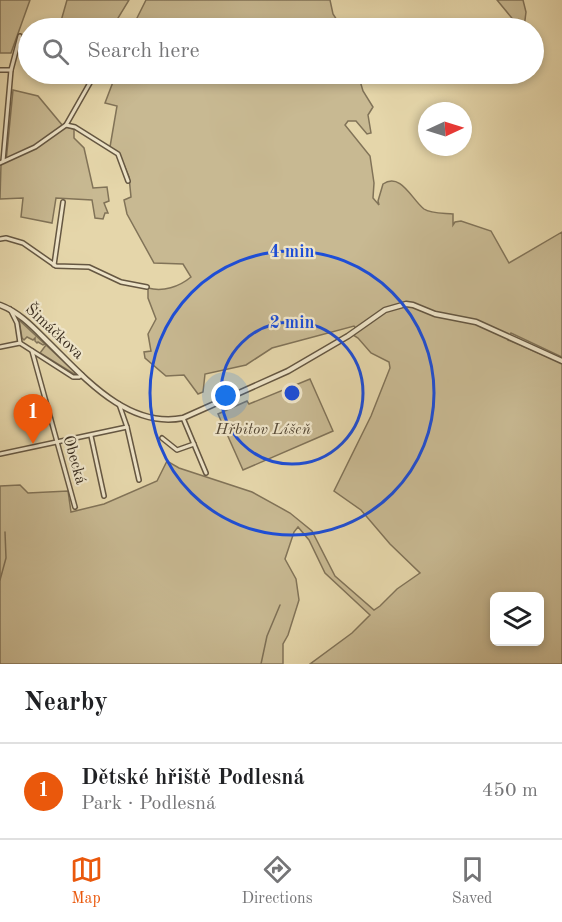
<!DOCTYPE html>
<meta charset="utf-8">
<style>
body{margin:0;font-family:"Old Standard TT",serif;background:#f2f2f2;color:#202124}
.controls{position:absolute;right:18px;bottom:18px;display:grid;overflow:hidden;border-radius:9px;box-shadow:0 3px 9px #0003}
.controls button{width:54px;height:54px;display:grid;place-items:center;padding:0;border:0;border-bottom:2px solid #e0e0e0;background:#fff;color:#202124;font:30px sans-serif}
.compass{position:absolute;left:418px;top:102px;width:54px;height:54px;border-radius:50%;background:#fff;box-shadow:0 3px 9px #0003;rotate:86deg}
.you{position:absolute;left:226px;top:396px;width:21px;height:21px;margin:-15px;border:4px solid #fff;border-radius:50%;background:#1a73e8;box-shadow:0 0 0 9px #1a73e833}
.badge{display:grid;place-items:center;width:39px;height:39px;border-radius:50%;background:#ea580c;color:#fff;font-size:20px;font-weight:700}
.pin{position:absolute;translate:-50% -50px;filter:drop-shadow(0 2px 3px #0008)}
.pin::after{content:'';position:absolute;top:32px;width:21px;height:18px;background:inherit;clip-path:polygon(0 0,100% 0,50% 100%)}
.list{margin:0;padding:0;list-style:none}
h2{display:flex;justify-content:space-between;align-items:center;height:78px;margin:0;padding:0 24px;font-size:26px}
h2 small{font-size:20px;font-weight:400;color:#757577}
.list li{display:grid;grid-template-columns:39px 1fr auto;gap:18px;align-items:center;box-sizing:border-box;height:96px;padding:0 24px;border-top:2px solid #e0e0e0}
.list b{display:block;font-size:22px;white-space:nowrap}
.list p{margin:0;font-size:20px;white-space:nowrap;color:#757577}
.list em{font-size:20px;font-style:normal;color:#757577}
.icon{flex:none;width:33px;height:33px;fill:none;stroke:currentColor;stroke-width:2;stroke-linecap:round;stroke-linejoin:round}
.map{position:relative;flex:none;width:562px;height:664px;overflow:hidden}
.search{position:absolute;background:#fff;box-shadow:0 3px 9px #0003;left:18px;right:18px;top:18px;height:66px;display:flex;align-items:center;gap:15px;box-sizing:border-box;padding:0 21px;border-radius:33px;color:#757577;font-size:22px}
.sheet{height:174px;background:#fff}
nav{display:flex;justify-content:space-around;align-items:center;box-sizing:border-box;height:84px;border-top:2px solid #e0e0e0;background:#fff;font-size:16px;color:#757577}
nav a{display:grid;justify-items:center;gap:3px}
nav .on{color:#ea580c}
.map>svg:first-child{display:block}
.green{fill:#c8b992;stroke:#817358;stroke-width:1.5;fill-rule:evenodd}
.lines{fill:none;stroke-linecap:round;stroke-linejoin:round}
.stream{stroke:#7e7056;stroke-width:1.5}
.minor-casing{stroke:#655742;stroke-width:6}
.tertiary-casing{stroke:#655742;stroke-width:7}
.minor{stroke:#eee4c8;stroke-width:3}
.tertiary{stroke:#eee4c8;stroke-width:4}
.ring{fill:none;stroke:#1d4ed8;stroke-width:3}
.labels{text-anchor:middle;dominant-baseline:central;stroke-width:4.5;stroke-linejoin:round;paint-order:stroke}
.street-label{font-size:16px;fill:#3a2d1f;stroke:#eee4c8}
.park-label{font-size:16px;font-style:italic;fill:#564936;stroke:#eee4c8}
.centre{fill:#1d4ed8;stroke:#eee4c8;stroke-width:3}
.ring-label{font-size:18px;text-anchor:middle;font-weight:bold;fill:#1d4ed8;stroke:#eee4c8;stroke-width:4.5;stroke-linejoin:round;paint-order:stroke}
</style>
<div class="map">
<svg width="562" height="664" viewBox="0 0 562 664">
<rect width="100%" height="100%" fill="#e5d6aa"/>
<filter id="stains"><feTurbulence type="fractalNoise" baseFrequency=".00333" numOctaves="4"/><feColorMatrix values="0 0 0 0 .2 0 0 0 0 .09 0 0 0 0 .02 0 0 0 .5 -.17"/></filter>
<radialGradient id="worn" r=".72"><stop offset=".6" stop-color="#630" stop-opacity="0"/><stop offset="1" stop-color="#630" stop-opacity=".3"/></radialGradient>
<g class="green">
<polygon points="0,0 30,0 11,53 0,53"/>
<polygon points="67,0 129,0 112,28 59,28"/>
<polygon points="146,0 330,0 333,14 342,28 132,28"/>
<polygon points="497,0 523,0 526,12 524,28 516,28 516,23"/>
<path d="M116,74H358L363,91L373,107L368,115L371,133L367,134L356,121H348L345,125L370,156L374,183L373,198L379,205L378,201L383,184C401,172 412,200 424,209C431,214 445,213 453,214V225L455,222L461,221L491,231L509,263L562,232V357L511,333L508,340L562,363V664H310L352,633L370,615L325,573L309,540L298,527L294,532L285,559L296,579L299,600L288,635L283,644V664H0V486L20,485L28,493L68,491L71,512L104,504L157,481L167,461L179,468L252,492L290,513L312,531L335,576L374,610L380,606L397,589L420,573L390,544L361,510L334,491L371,416L390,368L389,362L371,353L358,338L353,335L358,331L354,326L272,348L246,365L205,374L203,392L198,394L184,375L166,376L145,358L144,352L151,351L148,334L156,319L148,298V288C163,292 179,287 191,277L183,264L154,263L127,214L124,200L131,197L129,177L119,153L110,147L117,106L105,103ZM494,596H540V642H494Z"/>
<polygon points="13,90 38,96 63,126 74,129 74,138 84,148 93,188 107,187 109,201 104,203 108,213 105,213 103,219 95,218 92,200 56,198 52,223 21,217 23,198 0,199 1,164 6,162"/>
<polygon points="19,320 75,372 74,374 40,353 46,345 45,344 43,345 38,342 37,343 35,341 35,338 33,340 27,337 24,340 22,338"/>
<polygon points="310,379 333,431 243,470 218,414 247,401 249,404"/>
</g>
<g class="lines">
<g class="stream">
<polyline points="0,580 6,558 5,532"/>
<polyline points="261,664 267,636 280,605"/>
</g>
<g class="minor-casing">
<g id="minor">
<polyline points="0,70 11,70"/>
<polyline points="66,125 75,127 118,154 128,181"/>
<polyline points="3,161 11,70 20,36"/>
<polyline points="0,163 35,147 66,125 95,74"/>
<polyline points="0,239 6,238 23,243 56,266 89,267 121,282 147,287"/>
<polyline points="54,265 63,202"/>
<polyline points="10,309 17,323 20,343 73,377 79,377 82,375"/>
<polyline points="0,347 20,343"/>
<polyline points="32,351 75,507"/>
<polyline points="119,404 127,427 139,480"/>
<polyline points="183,418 206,473"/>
<polyline points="91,436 104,496"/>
<polyline points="162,438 177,450 194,444"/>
<polyline points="0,454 127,427"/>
</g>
</g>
<g class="tertiary-casing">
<path id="tertiary" d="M0,305C19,312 33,327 47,341C83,376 127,429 183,418L288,371L348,336L385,310L406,304L413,305L435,314L476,322L562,361"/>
</g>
<use href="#minor" class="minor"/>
<use href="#tertiary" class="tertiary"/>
</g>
<g class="ring">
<circle cx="292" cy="393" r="71"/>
<circle cx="292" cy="393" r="142"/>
</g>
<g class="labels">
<g class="street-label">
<text transform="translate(54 332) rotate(43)">Šimáčkova</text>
<text transform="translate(74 460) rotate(74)">Obecká</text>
</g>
<g class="park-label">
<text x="263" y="430">Hřbitov Líšeň</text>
</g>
</g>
<circle cx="292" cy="393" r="9" class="centre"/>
<g class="ring-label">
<text x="292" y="257">4 min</text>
<text x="292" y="328">2 min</text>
</g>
<rect width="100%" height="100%" filter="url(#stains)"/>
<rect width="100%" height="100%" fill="url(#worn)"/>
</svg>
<div class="controls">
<button><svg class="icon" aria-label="layers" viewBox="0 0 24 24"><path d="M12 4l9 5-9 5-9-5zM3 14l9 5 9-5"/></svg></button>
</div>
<svg class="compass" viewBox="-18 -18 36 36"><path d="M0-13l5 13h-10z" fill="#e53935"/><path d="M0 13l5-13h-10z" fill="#757577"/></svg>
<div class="you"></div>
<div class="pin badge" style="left:33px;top:444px">1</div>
<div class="search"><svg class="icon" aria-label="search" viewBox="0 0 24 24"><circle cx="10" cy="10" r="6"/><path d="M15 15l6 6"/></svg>Search here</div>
</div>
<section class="sheet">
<h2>Nearby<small></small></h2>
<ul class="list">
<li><span class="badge">1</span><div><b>Dětské hřiště Podlesná</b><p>Park · Podlesná</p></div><em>450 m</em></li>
</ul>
</section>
<nav>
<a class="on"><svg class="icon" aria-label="map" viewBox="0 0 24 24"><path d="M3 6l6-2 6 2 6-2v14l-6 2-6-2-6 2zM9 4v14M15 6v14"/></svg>Map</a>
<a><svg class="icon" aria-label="directions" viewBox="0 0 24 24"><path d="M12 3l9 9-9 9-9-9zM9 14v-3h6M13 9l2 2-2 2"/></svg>Directions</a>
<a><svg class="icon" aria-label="saved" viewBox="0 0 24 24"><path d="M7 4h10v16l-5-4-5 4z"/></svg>Saved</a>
</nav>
